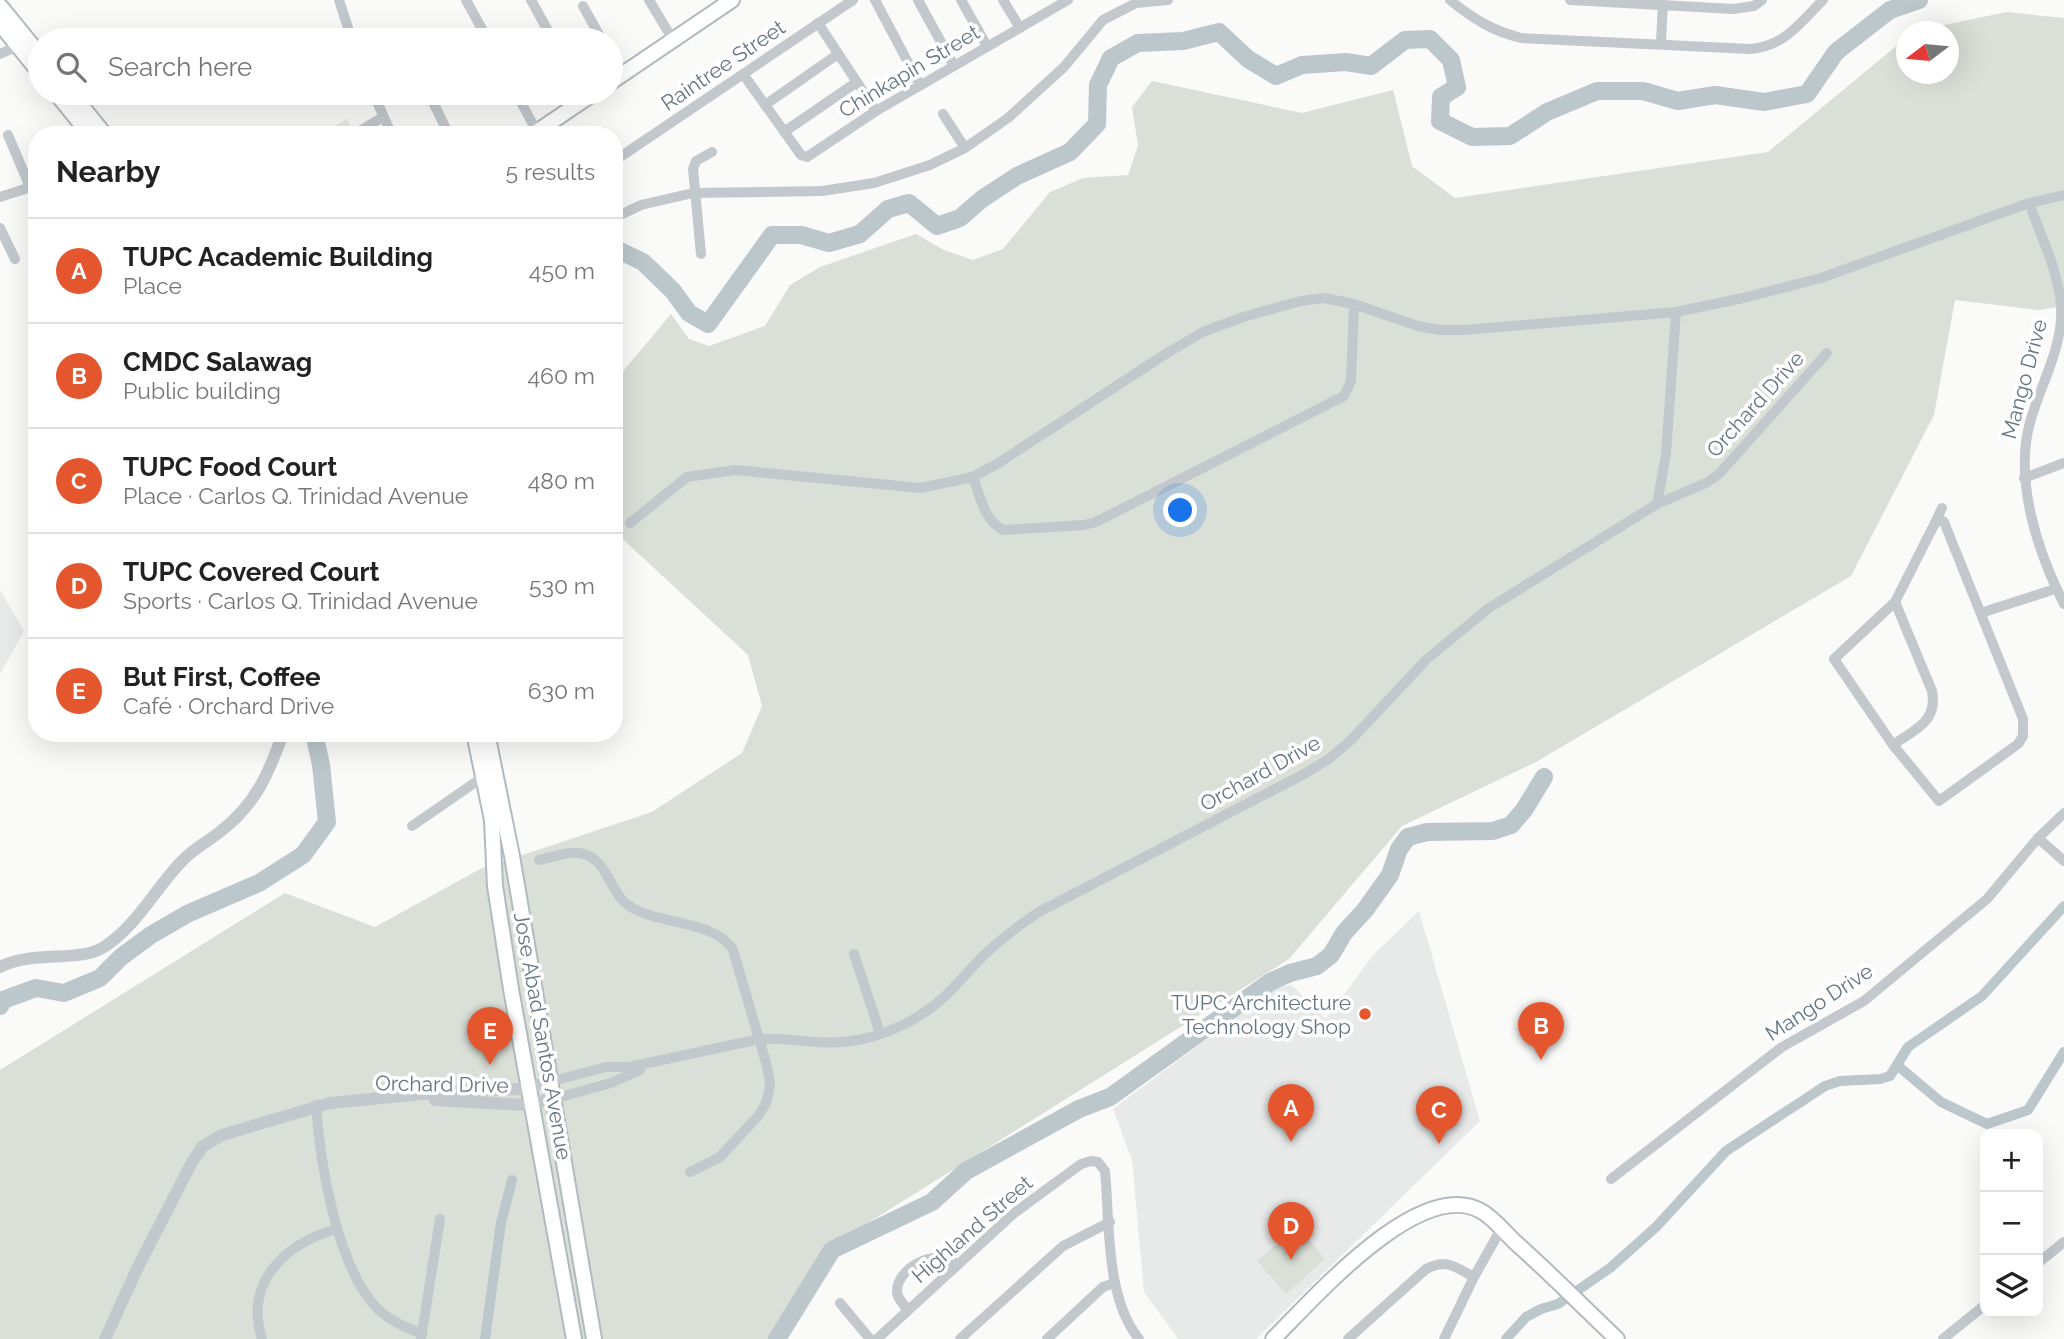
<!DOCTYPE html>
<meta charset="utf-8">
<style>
body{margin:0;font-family:Raleway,sans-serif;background:#f6f6f6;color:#222}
.controls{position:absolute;right:21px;bottom:21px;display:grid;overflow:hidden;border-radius:14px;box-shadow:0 7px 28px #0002}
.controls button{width:63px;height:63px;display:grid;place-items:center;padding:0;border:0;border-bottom:2px solid #e0e0e0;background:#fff;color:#222;font:35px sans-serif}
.compass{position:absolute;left:1896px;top:21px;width:63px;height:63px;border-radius:50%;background:#fff;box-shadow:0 7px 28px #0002;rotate:254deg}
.you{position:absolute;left:1181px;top:511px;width:24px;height:24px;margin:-18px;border:5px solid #fff;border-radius:50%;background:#1a73e8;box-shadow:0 0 0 10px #1a73e833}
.badge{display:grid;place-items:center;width:46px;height:46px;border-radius:50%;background:#e4572e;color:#fff;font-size:23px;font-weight:700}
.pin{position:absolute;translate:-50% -58px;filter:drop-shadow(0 2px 4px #0008)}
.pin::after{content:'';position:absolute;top:37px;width:24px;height:21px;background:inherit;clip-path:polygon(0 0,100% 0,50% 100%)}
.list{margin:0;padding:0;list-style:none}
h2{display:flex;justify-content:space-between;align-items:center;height:91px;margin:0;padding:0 28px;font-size:30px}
h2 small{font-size:23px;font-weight:400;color:#767676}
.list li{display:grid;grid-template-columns:46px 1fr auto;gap:21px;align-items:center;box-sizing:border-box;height:105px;padding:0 28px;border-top:2px solid #e0e0e0}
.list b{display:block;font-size:26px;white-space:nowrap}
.list p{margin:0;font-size:23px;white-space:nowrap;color:#767676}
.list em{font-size:23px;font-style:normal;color:#767676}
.icon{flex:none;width:38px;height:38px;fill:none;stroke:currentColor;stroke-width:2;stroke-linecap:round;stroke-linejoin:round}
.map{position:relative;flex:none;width:2064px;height:1339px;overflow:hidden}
.search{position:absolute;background:#fff;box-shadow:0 7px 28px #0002;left:28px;top:28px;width:595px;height:77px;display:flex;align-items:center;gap:18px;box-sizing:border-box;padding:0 24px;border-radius:38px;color:#767676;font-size:26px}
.panel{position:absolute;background:#fff;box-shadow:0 7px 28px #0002;left:28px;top:126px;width:595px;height:616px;border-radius:28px}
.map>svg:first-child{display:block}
.built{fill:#e8e9e9}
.green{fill:#dadfd7}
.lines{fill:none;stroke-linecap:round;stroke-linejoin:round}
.canal{stroke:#bbc7cb;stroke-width:10}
.river{stroke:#bbc7cb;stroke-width:18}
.secondary-casing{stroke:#b3babf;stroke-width:18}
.minor{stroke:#c3c8cc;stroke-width:10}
.tertiary{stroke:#c3c8cc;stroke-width:12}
.secondary{stroke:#fff;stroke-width:14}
.poi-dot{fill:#e4572e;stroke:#fff;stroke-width:2.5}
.labels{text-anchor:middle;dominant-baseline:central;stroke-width:7;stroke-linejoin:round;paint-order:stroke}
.street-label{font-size:21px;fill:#657683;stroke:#fff}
.poi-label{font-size:21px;fill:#657683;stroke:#fff;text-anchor:end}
</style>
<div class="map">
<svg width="2064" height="1339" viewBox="0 0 2064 1339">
<rect width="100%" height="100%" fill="#fafaf8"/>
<g class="built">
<polygon points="346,119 357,135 322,135"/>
<polygon points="0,590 24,631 0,674"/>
<polygon points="1419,911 1480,1121 1256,1339 1178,1339 1144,1292 1132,1160 1113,1109 1273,989 1292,985 1326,1019 1373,955"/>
</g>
<g class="green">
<polygon points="2007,12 2064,18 2064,306 2039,310 1955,300 1934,415 1851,576 1536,762 1402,826 1289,959 828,1248 769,1339 0,1339 0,1070 285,893 375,927 480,869 652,812 742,753 762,706 748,655 614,531 614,382 671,314 689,339 709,346 765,326 790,285 820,267 916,234 944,250 973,260 1003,249 1050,192 1083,178 1128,175 1138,145 1132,107 1152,81 1302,113 1393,90 1412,166 1455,198 1768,152 1906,38 1906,74 1948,74 1948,32 1915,31"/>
<polygon points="1297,1226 1325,1259 1286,1294 1257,1261"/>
</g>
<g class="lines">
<g class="canal">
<polyline points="1897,1065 1941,1102 1987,1124 2028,1110 2064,1052"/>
<polyline points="485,1339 501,1223 512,1180"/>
<polyline points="1506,1339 1526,1317 1541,1309 1558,1304 1610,1268 1656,1227 1726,1151 1825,1086 1840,1081 1880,1079 1890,1076 1908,1047 1982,996 2064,906"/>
</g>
<g class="river">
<polyline points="614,252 618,250 643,262 673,291 689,313 708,324 772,235 801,235 829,243 860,234 888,209 909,203 937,226 960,218 982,199 1017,176 1070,152 1097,124 1098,85 1111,58 1138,43 1183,41 1219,32 1248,59 1276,76 1302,65 1346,62 1371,66 1405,40 1430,39 1451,60 1457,87 1441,97 1440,121 1472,137 1510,136 1547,112 1597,91 1643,91 1678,101 1715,95 1764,102 1807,94 1836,52 1890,10 1919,0"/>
<polyline points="0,1006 3,1000 36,988 64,993 100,978 121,957 151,935 187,914 259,883 303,855 327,822 321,765 314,733"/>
<polyline points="777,1339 832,1250 932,1202 966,1171 1079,1109 1110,1097 1270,982 1290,973 1317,966 1331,955 1344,933 1365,910 1390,875 1399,849 1408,837 1427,832 1493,831 1511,825 1524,810 1544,777"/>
</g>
<g class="secondary-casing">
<g id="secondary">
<polyline points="0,6 40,55"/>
<polyline points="0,24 40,73"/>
<polyline points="611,82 732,0"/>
<polyline points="56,93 90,135"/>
<polyline points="71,93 105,135"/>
<polyline points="532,135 594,93"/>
<polyline points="474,733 492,820 495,886 511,989 574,1339"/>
<polyline points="487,733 512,856 594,1339"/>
<path d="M1273,1339C1312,1301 1419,1176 1481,1211C1494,1218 1505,1233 1516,1243C1551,1274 1583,1307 1617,1339"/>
</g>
</g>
<g class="minor">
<polyline points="339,0 352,40"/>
<polyline points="466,0 488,40"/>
<polyline points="531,0 553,40"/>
<polyline points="649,0 673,40"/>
<polyline points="875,0 920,85"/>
<polyline points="918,0 954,66"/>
<polyline points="961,0 987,46"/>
<polyline points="1003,0 1020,28"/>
<path d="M1450,0C1473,19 1493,31 1521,38L1750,49C1785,46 1799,24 1823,0"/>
<polyline points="1570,0 1733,9 1754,6 1762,0"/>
<polyline points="583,6 602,40"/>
<polyline points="818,23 876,111"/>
<polyline points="1661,43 1663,0"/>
<polyline points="0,54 23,44"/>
<polyline points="611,55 622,74"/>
<polyline points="743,74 801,155 807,157 876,111 1068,0"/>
<polyline points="373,93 392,135"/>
<polyline points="516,93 537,132"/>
<polyline points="432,100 449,135"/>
<polyline points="765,105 838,54"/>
<polyline points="943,114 965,148"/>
<polyline points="784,132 857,82"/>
<polyline points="8,135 30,187"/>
<polyline points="353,135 383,117"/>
<polyline points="614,161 853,0"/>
<polyline points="0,197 37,185"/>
<path d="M2029,203C2040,234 2059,273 2061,305C2064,344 2042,382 2031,419C2013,477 2037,551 2064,604"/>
<polyline points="614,218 641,205 693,193 822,191 874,183 930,165 965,148 1008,118 1064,67 1103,20 1136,3 1168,0"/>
<polyline points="0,228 15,259"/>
<polyline points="701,254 693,169 696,161 712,152"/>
<path d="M973,477C980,495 984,522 1004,530L1084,525L1096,522L1344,396L1351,381L1354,304"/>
<polyline points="2024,478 2064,463"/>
<polyline points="1657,504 1666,454 1676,312"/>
<polygon points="1941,520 1944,522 2023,719 2023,736 2018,744 1939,801 1893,745 1834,659 1895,602 1935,523"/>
<polyline points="630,523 687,477 735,470 920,488 973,477 997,464 1167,353 1203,332 1243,317 1301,301 1324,298 1354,304 1418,326 1440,330 1464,330 1676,312 1743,298 1821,278 2029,203 2064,195"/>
<polyline points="1935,523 1942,508"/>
<polyline points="1981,613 2055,589"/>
<path d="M1893,745C1915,729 1938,722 1932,691L1895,602"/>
<polyline points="412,826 480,779 489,777"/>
<polyline points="2038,838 2064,861"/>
<path d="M539,860C553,857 573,849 587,855C609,864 611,896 631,907C660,925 715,920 733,950L767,1066L770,1084L767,1101L759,1115L720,1157L690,1172"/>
<polyline points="854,954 880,1033"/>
<path d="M549,1082L606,1067H629L760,1039C790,1037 821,1046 851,1041C883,1037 919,1020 943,998C957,985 970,969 984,955C1001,939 1019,925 1039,912L1306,773L1330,758L1350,741L1427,659L1489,608L1657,504L1706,483L1719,474L1827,353"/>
<polyline points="553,1099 611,1083 640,1070"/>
<path d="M316,1105C320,1162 336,1263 375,1306C387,1320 405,1327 422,1334"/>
<polyline points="1611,1179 1782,1047 1864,1001 1987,899 2038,838 2064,813"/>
<polyline points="2038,1263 2064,1242"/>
<polyline points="840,1303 870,1339"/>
<path d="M908,1310C903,1304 897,1298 897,1291C897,1268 937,1246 957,1265"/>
<path d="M262,1339C244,1282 285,1244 336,1229"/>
<polyline points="421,1339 440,1219"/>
<path d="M877,1339L1013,1214L1081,1164L1091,1161L1098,1162L1105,1171C1110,1223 1105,1297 1139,1339"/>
<polyline points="960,1339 1063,1246 1110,1222"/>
<polyline points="1047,1339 1103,1287 1114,1283"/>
<path d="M1348,1339L1426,1269C1447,1258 1455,1267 1474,1277"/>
<polyline points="1444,1339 1474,1277 1501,1229"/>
<polyline points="1943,1339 1985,1305"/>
</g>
<g class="tertiary">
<path d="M0,967C33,950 79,963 104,947C137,926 156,887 183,860C194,848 209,841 221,831C256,804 269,773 283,733"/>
<polyline points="435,1100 524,1105 553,1099"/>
<polyline points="105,1339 138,1267 192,1162 203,1146 222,1135 330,1103 443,1092 521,1089 549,1082"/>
</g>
<use href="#secondary" class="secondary"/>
</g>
<circle class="poi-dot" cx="1365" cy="1014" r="7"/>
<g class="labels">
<g class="street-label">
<text transform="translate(723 65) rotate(-34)">Raintree Street</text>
<text transform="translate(909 71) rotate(-31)">Chinkapin Street</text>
<text transform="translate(2024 379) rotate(-75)">Mango Drive</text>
<text transform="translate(1755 404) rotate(-48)">Orchard Drive</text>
<text transform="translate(1260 773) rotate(-29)">Orchard Drive</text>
<text transform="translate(1819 1002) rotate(-33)">Mango Drive</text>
<text transform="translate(543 1036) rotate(80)">Jose Abad Santos Avenue</text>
<text transform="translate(442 1084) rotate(1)">Orchard Drive</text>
<text transform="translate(972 1229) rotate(-41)">Highland Street</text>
</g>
<g class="poi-label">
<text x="1351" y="1002">TUPC Architecture<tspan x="1351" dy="24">Technology Shop</tspan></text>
</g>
</g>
</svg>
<div class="controls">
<button>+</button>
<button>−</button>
<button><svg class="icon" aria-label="layers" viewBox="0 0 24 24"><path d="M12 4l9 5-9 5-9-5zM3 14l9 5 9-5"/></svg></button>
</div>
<svg class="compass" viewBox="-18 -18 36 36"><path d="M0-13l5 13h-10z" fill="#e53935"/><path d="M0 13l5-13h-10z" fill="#767676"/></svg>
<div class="you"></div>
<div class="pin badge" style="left:1291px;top:1142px">A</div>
<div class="pin badge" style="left:1541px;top:1060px">B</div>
<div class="pin badge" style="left:1439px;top:1144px">C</div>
<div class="pin badge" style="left:1291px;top:1260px">D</div>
<div class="pin badge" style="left:490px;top:1065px">E</div>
<div class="search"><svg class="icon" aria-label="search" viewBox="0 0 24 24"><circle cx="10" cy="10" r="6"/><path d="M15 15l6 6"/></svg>Search here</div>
<section class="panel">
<h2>Nearby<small>5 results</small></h2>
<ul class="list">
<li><span class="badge">A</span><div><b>TUPC Academic Building</b><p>Place</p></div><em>450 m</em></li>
<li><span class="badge">B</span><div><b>CMDC Salawag</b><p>Public building</p></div><em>460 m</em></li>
<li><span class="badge">C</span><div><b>TUPC Food Court</b><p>Place · Carlos Q. Trinidad Avenue</p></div><em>480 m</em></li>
<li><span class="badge">D</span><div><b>TUPC Covered Court</b><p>Sports · Carlos Q. Trinidad Avenue</p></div><em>530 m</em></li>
<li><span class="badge">E</span><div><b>But First, Coffee</b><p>Café · Orchard Drive</p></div><em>630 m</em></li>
</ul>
</section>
</div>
